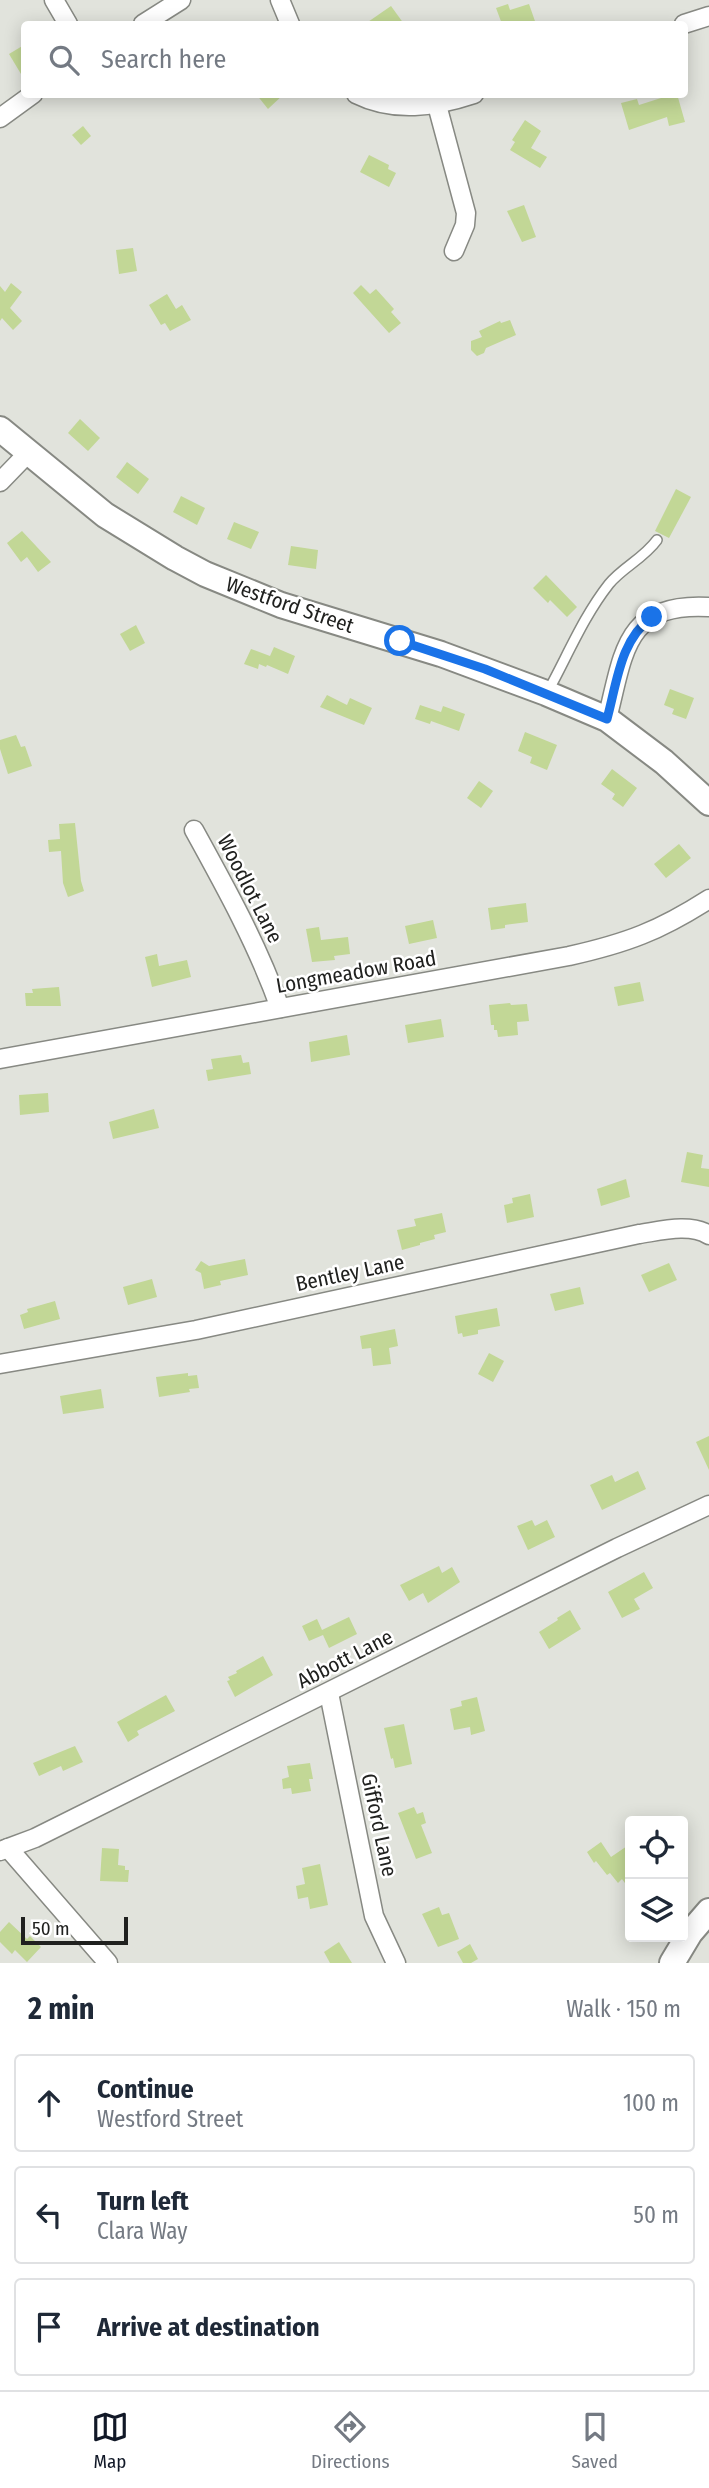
<!DOCTYPE html>
<meta charset="utf-8">
<style>
body{margin:0;font-family:"Fira Sans Condensed",sans-serif;background:#f6f6f7;color:#1f2937}
.controls{position:absolute;right:21px;bottom:21px;display:grid;overflow:hidden;border-radius:7px;box-shadow:0 4px 18px #0003}
.controls button{width:63px;height:63px;display:grid;place-items:center;padding:0;border:0;border-bottom:2px solid #e0e1e3;background:#fff;color:#1f2937;font:35px sans-serif}
.scale{position:absolute;left:21px;bottom:18px;width:107px;box-sizing:border-box;padding-left:7px;border:4px solid #20211f;border-top:0;font-size:19px;line-height:24px;white-space:nowrap;color:#20211f;-webkit-text-stroke:5px #fff;paint-order:stroke}
.stop{position:absolute;width:21px;height:21px;margin:-16px;border:5px solid #1a73e8;border-radius:50%;background:#fff}
.stop.end{background:#1a73e8;border-color:#fff;box-shadow:0 2px 7px #0008}
.list{margin:0;padding:0;list-style:none}
h2{display:flex;justify-content:space-between;align-items:center;height:91px;margin:0;padding:0 28px;font-size:30px}
h2 small{font-size:23px;font-weight:400;color:#747a83}
.list li{display:grid;grid-template-columns:46px 1fr auto;gap:21px;align-items:center;box-sizing:border-box;height:98px;margin:0 14px 14px;padding:0 14px;border:2px solid #e0e1e3;border-radius:7px}
.list b{display:block;font-size:26px;white-space:nowrap}
.list p{margin:0;font-size:23px;white-space:nowrap;color:#747a83}
.list em{font-size:23px;font-style:normal;color:#747a83}
.icon{flex:none;width:38px;height:38px;fill:none;stroke:currentColor;stroke-width:2;stroke-linecap:round;stroke-linejoin:round}
.map{position:relative;flex:none;width:709px;height:1963px;overflow:hidden}
.search{position:absolute;background:#fff;box-shadow:0 4px 18px #0003;left:21px;right:21px;top:21px;height:77px;display:flex;align-items:center;gap:18px;box-sizing:border-box;padding:0 24px;border-radius:7px;color:#747a83;font-size:26px}
.sheet{height:427px;background:#fff}
nav{display:flex;justify-content:space-around;align-items:center;box-sizing:border-box;height:98px;border-top:2px solid #e0e1e3;background:#fff;font-size:19px;color:#747a83}
nav a{display:grid;justify-items:center;gap:4px}
nav .on{color:#111827}
.map>svg:first-child{display:block}
.building{fill:#c2d796}
.lines{fill:none;stroke-linecap:round;stroke-linejoin:round}
.lane-casing{stroke:#878983;stroke-width:12}
.street-casing{stroke:#878983;stroke-width:21}
.secondary-casing{stroke:#878983;stroke-width:28}
.lane{stroke:#fff;stroke-width:9}
.street{stroke:#fff;stroke-width:18}
.secondary{stroke:#fff;stroke-width:24}
.route{stroke:#1a73e8;stroke-width:9}
.labels{text-anchor:middle;dominant-baseline:central;stroke-width:5;stroke-linejoin:round;paint-order:stroke}
.street-label{font-size:21px;fill:#20211f;stroke:#fff}
</style>
<div class="map">
<svg width="709" height="1963" viewBox="0 0 709 1963">
<rect width="100%" height="100%" fill="#e1e3dc"/>
<g class="building">
<polygon points="508,4 510,10 529,4 536,24 502,24 496,8"/>
<polygon points="391,6 404,24 365,24"/>
<polygon points="24,45 24,79 9,54"/>
<polygon points="256,94 284,94 268,109"/>
<polygon points="660,94 677,94 685,122 669,126 667,117 629,130 621,103 637,99 639,105 661,98"/>
<polygon points="525,120 541,131 531,148 547,157 540,168 510,150 515,142 512,140"/>
<polygon points="83,126 91,136 81,145 72,135"/>
<polygon points="369,155 389,165 388,169 396,173 389,187 360,172"/>
<polygon points="524,205 536,237 522,242 507,211"/>
<polygon points="133,248 137,271 119,274 116,250"/>
<polygon points="11,283 22,292 10,308 22,321 13,330 2,318 0,321 0,286 5,292"/>
<polygon points="361,285 370,294 376,289 394,309 391,312 401,323 389,333 353,293"/>
<polygon points="167,294 176,309 182,305 191,320 170,331 165,323 161,325 149,305"/>
<polygon points="510,320 516,335 486,348 484,353 477,356 471,350 471,341 482,337 479,331 500,321 501,323"/>
<polygon points="80,419 100,438 88,451 68,433"/>
<polygon points="127,462 149,479 138,494 116,477"/>
<polygon points="676,489 691,497 669,538 655,531"/>
<polygon points="181,496 205,508 197,525 173,512"/>
<polygon points="234,522 259,532 251,549 227,539"/>
<polygon points="22,531 51,562 38,572 27,557 21,562 7,543"/>
<polygon points="291,546 318,550 316,569 288,565"/>
<polygon points="546,575 577,607 567,617 550,600 548,603 533,588"/>
<polygon points="136,625 145,643 130,651 120,634"/>
<polygon points="274,647 295,656 288,674 267,665 266,667 259,664 258,669 244,664 251,649 270,656"/>
<polygon points="670,689 694,698 686,719 672,714 674,709 664,705"/>
<polygon points="327,695 347,705 350,698 372,708 364,725 320,707"/>
<polygon points="420,705 441,712 443,706 465,714 459,731 431,721 430,724 415,719"/>
<polygon points="525,732 557,745 547,770 530,763 532,757 518,751"/>
<polygon points="16,735 21,747 25,746 32,766 8,774 0,749 0,740"/>
<polygon points="612,769 637,788 623,807 612,799 615,794 601,784"/>
<polygon points="479,781 493,791 481,808 467,798"/>
<polygon points="75,823 81,881 84,891 68,897 63,883 61,851 49,852 48,840 60,839 59,824"/>
<polygon points="679,844 691,858 666,878 654,864"/>
<polygon points="526,903 528,922 505,925 505,928 491,930 488,908"/>
<polygon points="433,920 437,938 409,944 405,926"/>
<polygon points="319,927 321,940 348,937 350,954 334,956 335,960 312,962 306,929"/>
<polygon points="157,954 159,966 187,960 191,977 152,987 145,957"/>
<polygon points="640,982 644,1001 618,1006 614,987"/>
<polygon points="59,987 61,1006 26,1006 25,993 33,993 32,989"/>
<polygon points="510,1003 511,1005 527,1004 529,1021 517,1022 518,1035 498,1037 497,1030 494,1030 494,1025 491,1025 489,1005"/>
<polygon points="441,1019 444,1037 408,1043 405,1025"/>
<polygon points="347,1035 350,1055 311,1062 309,1042"/>
<polygon points="241,1055 243,1063 249,1062 251,1074 208,1081 206,1070 213,1069 211,1059"/>
<polygon points="48,1093 49,1112 20,1115 19,1095"/>
<polygon points="154,1109 159,1128 113,1139 109,1122"/>
<polygon points="687,1152 703,1155 701,1168 709,1169 709,1187 681,1182"/>
<polygon points="626,1179 630,1197 601,1206 597,1189"/>
<polygon points="530,1194 534,1217 507,1223 504,1205 513,1203 512,1198"/>
<polygon points="442,1213 446,1232 434,1235 435,1239 420,1243 420,1245 402,1250 397,1230 416,1226 414,1219"/>
<polygon points="245,1259 248,1275 220,1281 221,1285 204,1289 201,1273 195,1270 201,1261 209,1266"/>
<polygon points="669,1263 677,1280 649,1292 641,1275"/>
<polygon points="152,1279 157,1297 128,1305 123,1287"/>
<polygon points="580,1287 584,1304 555,1311 550,1294"/>
<polygon points="55,1301 60,1319 24,1329 20,1315 28,1312 27,1309"/>
<polygon points="497,1308 500,1326 478,1330 478,1334 463,1337 462,1333 458,1334 455,1316"/>
<polygon points="395,1329 398,1346 389,1348 391,1364 373,1366 371,1348 362,1349 360,1336"/>
<polygon points="489,1353 504,1361 493,1382 478,1374"/>
<polygon points="188,1373 188,1376 197,1375 199,1388 189,1389 190,1392 159,1397 156,1377"/>
<polygon points="101,1389 104,1408 63,1414 60,1396"/>
<polygon points="709,1436 709,1470 696,1442"/>
<polygon points="638,1471 646,1489 602,1510 590,1485 612,1475 615,1482"/>
<polygon points="532,1520 535,1526 547,1520 555,1537 528,1550 517,1526"/>
<polygon points="439,1566 442,1573 452,1567 460,1582 428,1603 423,1593 409,1601 400,1585"/>
<polygon points="644,1572 653,1588 634,1599 640,1609 622,1618 608,1592"/>
<polygon points="570,1610 581,1629 549,1649 539,1632 558,1620 557,1618"/>
<polygon points="349,1617 357,1634 329,1648 323,1635 309,1641 302,1626 317,1619 322,1630"/>
<polygon points="263,1656 273,1675 235,1697 227,1681 230,1680 228,1677 237,1673 236,1671"/>
<polygon points="166,1695 175,1711 137,1731 139,1735 128,1742 117,1722"/>
<polygon points="477,1697 485,1731 471,1735 470,1727 454,1730 450,1709 462,1706 461,1701"/>
<polygon points="404,1724 412,1764 395,1768 393,1758 391,1759 384,1728"/>
<polygon points="75,1746 83,1762 63,1771 61,1766 39,1776 33,1763"/>
<polygon points="310,1763 313,1779 309,1779 311,1791 292,1794 291,1788 283,1789 282,1779 289,1777 287,1766"/>
<polygon points="414,1807 417,1814 423,1812 426,1823 421,1825 432,1853 416,1859 398,1813"/>
<polygon points="601,1842 611,1857 630,1844 630,1890 622,1879 618,1883 610,1873 607,1875 596,1861 594,1863 587,1852"/>
<polygon points="102,1848 119,1849 118,1865 125,1866 125,1870 129,1870 128,1882 100,1881"/>
<polygon points="320,1864 328,1905 310,1909 308,1897 298,1899 296,1886 305,1884 302,1868"/>
<polygon points="439,1907 442,1915 449,1913 459,1939 438,1947 422,1914"/>
<polygon points="9,1922 27,1939 30,1936 41,1947 27,1962 15,1950 12,1954 0,1942 0,1932"/>
<polygon points="339,1942 352,1963 330,1963 324,1952"/>
<polygon points="470,1944 478,1959 471,1963 463,1963 457,1952"/>
</g>
<g class="lines">
<g class="lane-casing">
<path id="lane" d="M547,693C567,657 583,617 609,584C623,567 643,559 657,540"/>
</g>
<g class="street-casing">
<g id="street">
<polyline points="54,0 68,24"/>
<polyline points="280,0 290,24"/>
<polyline points="143,24 181,0"/>
<polyline points="684,24 709,16"/>
<path d="M356,94C394,113 435,107 474,94"/>
<polyline points="437,105 466,213 465,225 454,251"/>
<polyline points="0,118 33,94"/>
<polyline points="0,482 30,451"/>
<path d="M607,719C624,653 624,602 709,607"/>
<path d="M194,830C226,888 258,946 280,1008"/>
<path d="M0,1059L569,956C627,943 659,931 709,899"/>
<path d="M0,1364L196,1330L639,1234C660,1231 690,1223 709,1235"/>
<polyline points="329,1693 374,1916 396,1963"/>
<polyline points="8,1848 108,1963"/>
<polyline points="0,1851 35,1838 617,1548 709,1505"/>
</g>
</g>
<g class="secondary-casing">
<g id="secondary">
<polyline points="0,429 105,515 175,558 205,574 281,605 441,654 546,693 607,719 664,762 709,803"/>
<polyline points="672,1963 690,1933 709,1911"/>
</g>
</g>
<use href="#lane" class="lane"/>
<use href="#street" class="street"/>
<use href="#secondary" class="secondary"/>
</g>
<g class="lines">
<path class="route" d="M400,641L485,669L607,719C617,683 620,640 652,617"/>
</g>
<g class="labels">
<g class="street-label">
<text transform="translate(290 605) rotate(19)">Westford Street</text>
<text transform="translate(250 889) rotate(63)">Woodlot Lane</text>
<text transform="translate(356 972) rotate(-10)">Longmeadow Road</text>
<text transform="translate(350 1273) rotate(-12)">Bentley Lane</text>
<text transform="translate(345 1659) rotate(-27)">Abbott Lane</text>
<text transform="translate(379 1825) rotate(78)">Gifford Lane</text>
</g>
</g>
</svg>
<div class="controls">
<button><svg class="icon" aria-label="locate" viewBox="0 0 24 24"><circle cx="12" cy="12" r="6"/><path d="M12 2v4M12 18v4M2 12h4M18 12h4"/></svg></button>
<button><svg class="icon" aria-label="layers" viewBox="0 0 24 24"><path d="M12 4l9 5-9 5-9-5zM3 14l9 5 9-5"/></svg></button>
</div>
<div class="scale">50 m</div>
<div class="stop" style="left:400px;top:641px"></div>
<div class="stop end" style="left:652px;top:617px"></div>
<div class="search"><svg class="icon" aria-label="search" viewBox="0 0 24 24"><circle cx="10" cy="10" r="6"/><path d="M15 15l6 6"/></svg>Search here</div>
</div>
<section class="sheet">
<h2>2 min<small>Walk · 150 m</small></h2>
<ul class="list">
<li><svg class="icon" aria-label="ahead" viewBox="0 0 24 24"><path d="M12 20V5M6 11l6-6 6 6"/></svg><div><b>Continue</b><p>Westford Street</p></div><em>100 m</em></li>
<li><svg class="icon" aria-label="left" viewBox="0 0 24 24"><path d="M17 20v-9H6M10 6l-5 5 5 5"/></svg><div><b>Turn left</b><p>Clara Way</p></div><em>50 m</em></li>
<li><svg class="icon" aria-label="arrive" viewBox="0 0 24 24"><path d="M6 21V4h12l-3 4 3 4H6"/></svg><div><b>Arrive at destination</b></div></li>
</ul>
</section>
<nav>
<a class="on"><svg class="icon" aria-label="map" viewBox="0 0 24 24"><path d="M3 6l6-2 6 2 6-2v14l-6 2-6-2-6 2zM9 4v14M15 6v14"/></svg>Map</a>
<a><svg class="icon" aria-label="directions" viewBox="0 0 24 24"><path d="M12 3l9 9-9 9-9-9zM9 14v-3h6M13 9l2 2-2 2"/></svg>Directions</a>
<a><svg class="icon" aria-label="saved" viewBox="0 0 24 24"><path d="M7 4h10v16l-5-4-5 4z"/></svg>Saved</a>
</nav>
